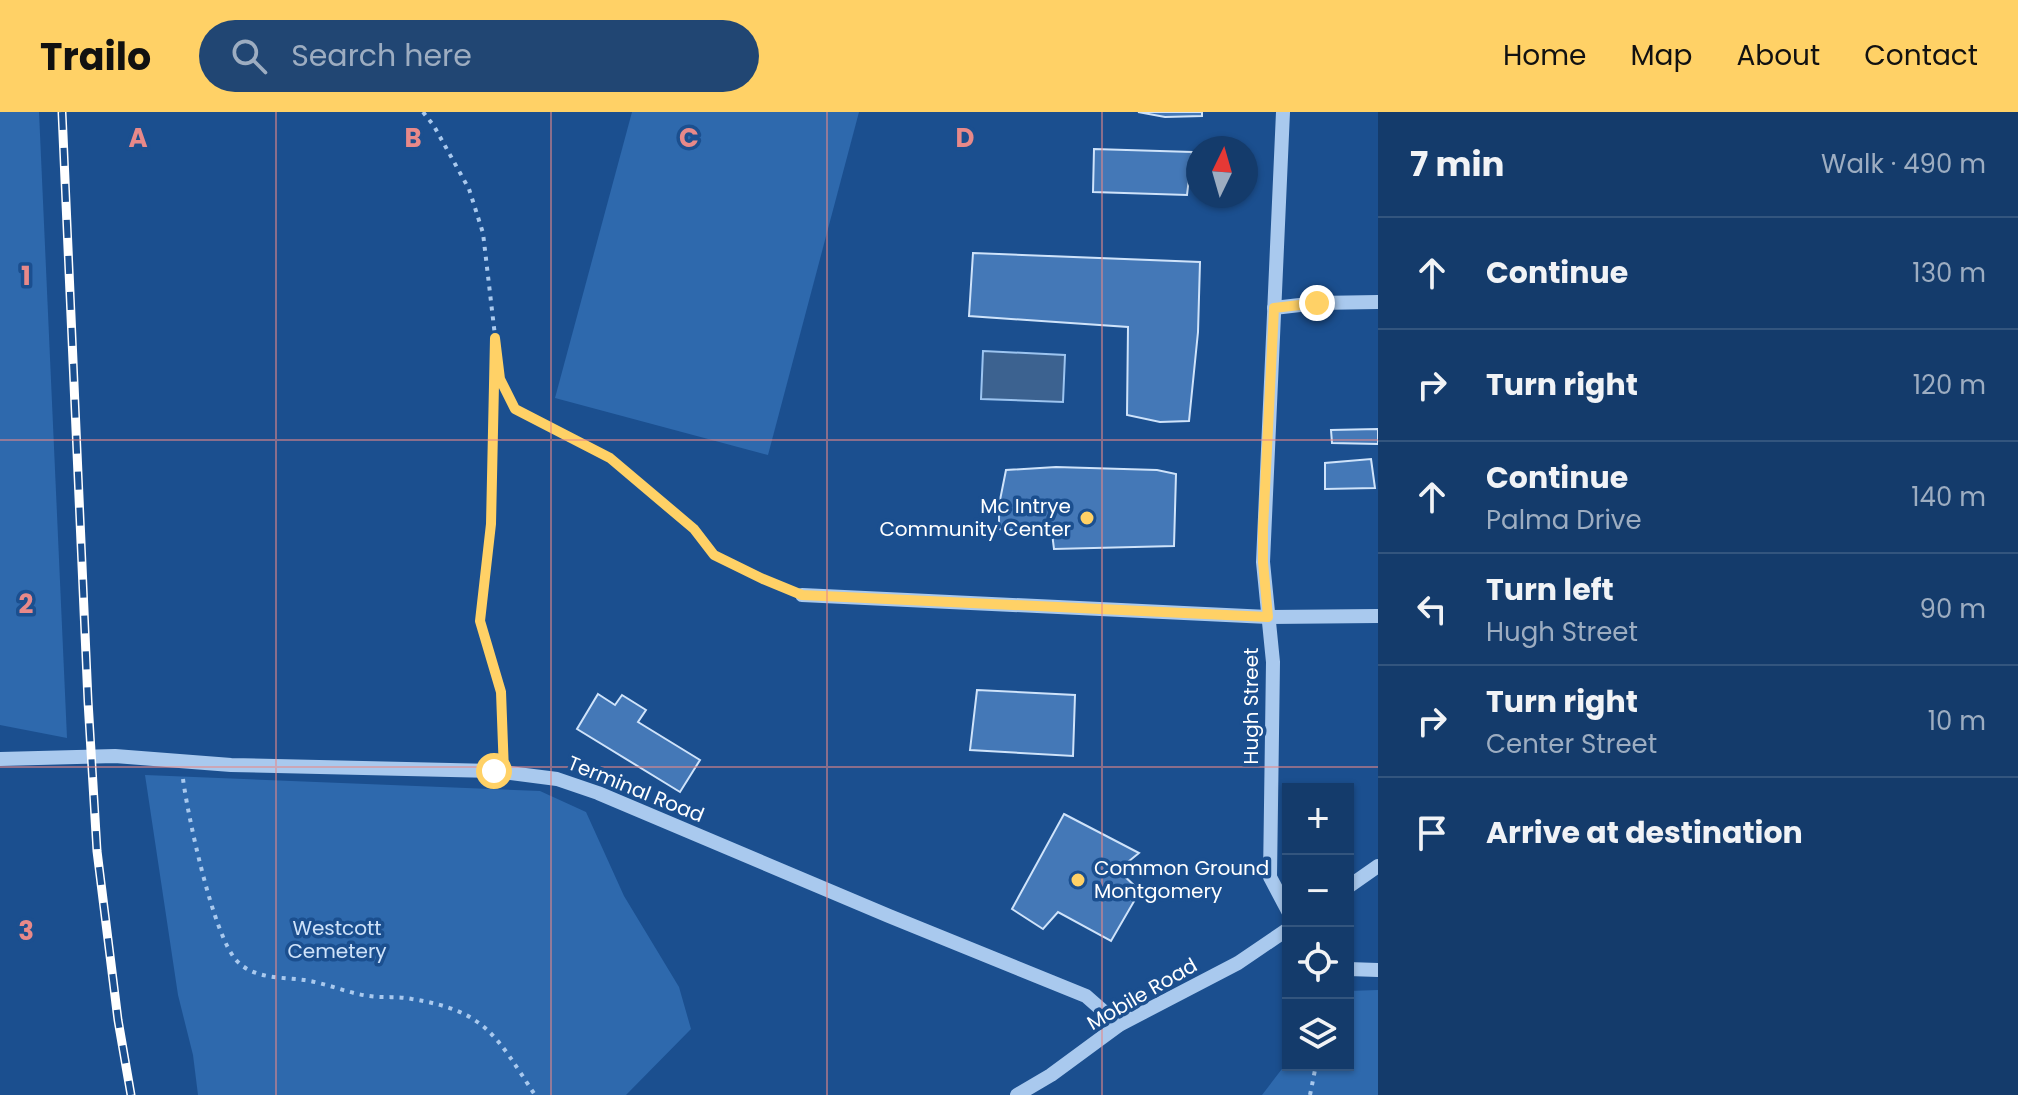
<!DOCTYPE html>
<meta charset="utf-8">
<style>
body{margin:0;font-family:Poppins,sans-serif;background:#214673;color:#f1f3f6}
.controls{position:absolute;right:24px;bottom:24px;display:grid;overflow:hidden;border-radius:0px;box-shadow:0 2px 6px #0004}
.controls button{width:72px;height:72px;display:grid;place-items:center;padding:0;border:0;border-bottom:2px solid #33557e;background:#143b6b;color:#f1f3f6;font:40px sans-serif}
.compass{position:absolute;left:1186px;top:24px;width:72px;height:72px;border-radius:50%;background:#143b6b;box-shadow:0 2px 6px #0004;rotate:5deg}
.stop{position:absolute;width:24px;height:24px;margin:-18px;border:6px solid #ffd166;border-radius:50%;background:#fff}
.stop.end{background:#ffd166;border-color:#fff;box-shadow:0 2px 8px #0008}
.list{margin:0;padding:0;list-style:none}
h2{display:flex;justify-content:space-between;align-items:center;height:104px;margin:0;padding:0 32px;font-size:34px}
h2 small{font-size:26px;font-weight:400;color:#9dadc1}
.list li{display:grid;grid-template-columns:52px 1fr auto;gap:24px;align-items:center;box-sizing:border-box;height:112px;padding:0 32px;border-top:2px solid #33557e}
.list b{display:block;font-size:30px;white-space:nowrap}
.list p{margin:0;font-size:26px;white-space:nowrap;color:#9dadc1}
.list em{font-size:26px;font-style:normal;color:#9dadc1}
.icon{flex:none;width:44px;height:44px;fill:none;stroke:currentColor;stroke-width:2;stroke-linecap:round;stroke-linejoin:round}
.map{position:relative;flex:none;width:1378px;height:983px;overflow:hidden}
header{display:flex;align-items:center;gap:48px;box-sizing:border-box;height:112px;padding:0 40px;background:#ffd166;color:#111}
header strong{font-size:38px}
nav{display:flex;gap:44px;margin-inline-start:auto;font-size:28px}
.search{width:560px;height:72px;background:#214673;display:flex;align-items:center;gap:20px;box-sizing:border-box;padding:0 28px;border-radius:44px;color:#9dadc1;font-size:30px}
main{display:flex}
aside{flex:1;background:#143b6b}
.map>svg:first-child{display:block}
.green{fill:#2e69ad}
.water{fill:#3c6290;stroke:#9cc4f0;stroke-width:2}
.building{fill:#4478b7;stroke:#cfe3fa;stroke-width:2}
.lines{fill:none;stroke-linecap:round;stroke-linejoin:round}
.path{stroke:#a9c9ee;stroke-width:4;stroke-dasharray:4 6;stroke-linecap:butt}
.minor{stroke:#a9c9ee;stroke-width:14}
.rail-casing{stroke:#fff;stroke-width:9}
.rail{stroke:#1b4f8f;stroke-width:6;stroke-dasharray:18;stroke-linecap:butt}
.route{stroke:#ffd166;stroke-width:10}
.grid{fill:none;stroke:#e88989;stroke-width:2;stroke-opacity:0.55}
.poi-dot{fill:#ffd166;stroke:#1b4f8f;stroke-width:3}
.labels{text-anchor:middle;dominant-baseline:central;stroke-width:7;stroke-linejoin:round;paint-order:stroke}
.poi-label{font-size:20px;fill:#fff;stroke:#1b4f8f;text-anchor:end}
.street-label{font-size:20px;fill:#fff;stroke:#1b4f8f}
.park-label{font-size:20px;fill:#cfe3fa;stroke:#1b4f8f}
.grid-label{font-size:26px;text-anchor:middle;font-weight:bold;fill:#e88989;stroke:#1b4f8f;stroke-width:7;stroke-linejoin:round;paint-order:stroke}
</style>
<header>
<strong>Trailo</strong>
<div class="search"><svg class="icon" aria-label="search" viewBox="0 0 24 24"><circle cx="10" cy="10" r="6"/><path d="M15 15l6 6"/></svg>Search here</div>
<nav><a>Home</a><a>Map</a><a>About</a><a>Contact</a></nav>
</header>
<main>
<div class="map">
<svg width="1378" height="983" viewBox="0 0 1378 983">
<rect width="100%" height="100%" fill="#1b4f8f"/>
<g class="green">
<polygon points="0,0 39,0 67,626 0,613"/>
<polygon points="632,0 859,0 768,343 555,286"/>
<polygon points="145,663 540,679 586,700 624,784 679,875 691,917 626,983 198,983 193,943 178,883"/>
<polygon points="1378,878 1378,983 1262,983 1288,949 1288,953 1348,953 1348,879"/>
</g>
<polygon class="water" points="983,239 1065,243 1063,290 981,287"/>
<g class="building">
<polygon points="1138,0 1202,0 1202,4 1165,5"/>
<polygon points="1094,37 1192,40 1187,83 1093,80"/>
<polygon points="973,141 1200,150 1198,220 1189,309 1160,310 1127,303 1128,215 969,204"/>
<polygon points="1378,317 1378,332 1332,331 1331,318"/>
<polygon points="1371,347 1375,376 1325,377 1325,351"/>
<polygon points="1056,355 1157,358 1176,362 1174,434 1054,437 1052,421 999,417 999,393 1006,358"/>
<polygon points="977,578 1075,583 1073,644 970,638"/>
<polygon points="598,582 615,593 622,583 646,598 638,610 700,648 680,680 577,617"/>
<polygon points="1064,702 1139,741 1118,758 1140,779 1111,829 1058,800 1043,817 1012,797"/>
</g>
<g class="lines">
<g class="path">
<polyline points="423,0 434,14 469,77 483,121 500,267 515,297 610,346 694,417 714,443 785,476"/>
<polyline points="495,238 491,412 480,509 501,580 504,641"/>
<path d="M183,667C188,705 213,822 236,848C253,867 281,865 304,868C326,871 347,881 369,884C383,886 398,884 412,887C486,899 496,924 535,983"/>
<polyline points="1310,983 1316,953"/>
</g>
<g class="minor">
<polyline points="1283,0 1263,450 1273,550 1270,765 1288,799"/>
<polyline points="1274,196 1317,191 1378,190"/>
<polyline points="802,483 1268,505 1378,504"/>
<polyline points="0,647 115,644 231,653 494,659 557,667 598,681 889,804 1086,884 1119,913"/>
<polyline points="1348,775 1378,754"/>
<polyline points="1348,857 1378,858"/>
<polyline points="1017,983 1051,963 1119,913 1238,851 1288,817"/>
</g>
<g class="rail-casing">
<polyline id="rail" points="62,0 88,589 97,739 118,908 131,983"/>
</g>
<use href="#rail" class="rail"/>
</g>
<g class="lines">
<polyline class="route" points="494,659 504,660 501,580 480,509 491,412 495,226 500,267 515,297 610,346 694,417 714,443 763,467 802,483 1268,505 1263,450 1263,417 1274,196 1317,191"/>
</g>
<path class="grid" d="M276,0V983M551,0V983M827,0V983M1102,0V983M0,328H1378M0,655H1378"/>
<g class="poi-dot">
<circle cx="1087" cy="406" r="8"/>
<circle cx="1078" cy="768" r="8"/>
</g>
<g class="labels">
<g class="poi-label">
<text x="1071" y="394">Mc Intrye<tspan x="1071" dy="23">Community Center</tspan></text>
<text x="1094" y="756" text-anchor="start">Common Ground<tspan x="1094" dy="23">Montgomery</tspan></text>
</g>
<g class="street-label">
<text transform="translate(1251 594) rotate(-90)">Hugh Street</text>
<text transform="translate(636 677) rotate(22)">Terminal Road</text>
<text transform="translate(1142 882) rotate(-30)">Mobile Road</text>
</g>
<g class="park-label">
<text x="337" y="816">Westcott<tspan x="337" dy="23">Cemetery</tspan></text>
</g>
</g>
<g class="grid-label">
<text x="138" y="35">A</text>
<text x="413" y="35">B</text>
<text x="689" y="35">C</text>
<text x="965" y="35">D</text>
<text x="26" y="173">1</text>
<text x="26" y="501">2</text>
<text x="26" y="828">3</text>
</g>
</svg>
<div class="controls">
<button>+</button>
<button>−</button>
<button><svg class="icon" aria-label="locate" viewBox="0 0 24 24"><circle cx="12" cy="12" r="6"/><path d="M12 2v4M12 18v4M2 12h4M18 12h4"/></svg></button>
<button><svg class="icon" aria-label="layers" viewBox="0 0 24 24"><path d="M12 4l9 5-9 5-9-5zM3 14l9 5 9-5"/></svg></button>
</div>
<svg class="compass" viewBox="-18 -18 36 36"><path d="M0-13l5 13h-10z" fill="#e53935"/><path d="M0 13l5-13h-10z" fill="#9dadc1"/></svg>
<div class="stop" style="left:494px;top:659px"></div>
<div class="stop end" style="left:1317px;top:191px"></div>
</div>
<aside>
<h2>7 min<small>Walk · 490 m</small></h2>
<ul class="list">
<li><svg class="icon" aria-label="ahead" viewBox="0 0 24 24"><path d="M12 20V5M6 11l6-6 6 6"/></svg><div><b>Continue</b></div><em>130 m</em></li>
<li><svg class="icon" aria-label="right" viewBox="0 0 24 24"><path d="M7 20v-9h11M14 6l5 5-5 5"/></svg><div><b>Turn right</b></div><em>120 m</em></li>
<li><svg class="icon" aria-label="ahead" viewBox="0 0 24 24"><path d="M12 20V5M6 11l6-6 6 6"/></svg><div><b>Continue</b><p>Palma Drive</p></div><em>140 m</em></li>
<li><svg class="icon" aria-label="left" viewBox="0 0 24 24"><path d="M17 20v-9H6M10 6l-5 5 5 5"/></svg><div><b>Turn left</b><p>Hugh Street</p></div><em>90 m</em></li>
<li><svg class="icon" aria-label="right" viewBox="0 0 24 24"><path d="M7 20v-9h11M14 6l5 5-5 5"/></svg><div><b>Turn right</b><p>Center Street</p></div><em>10 m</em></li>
<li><svg class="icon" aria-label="arrive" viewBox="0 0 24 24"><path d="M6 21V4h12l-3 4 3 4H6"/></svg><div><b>Arrive at destination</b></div></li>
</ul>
</aside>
</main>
